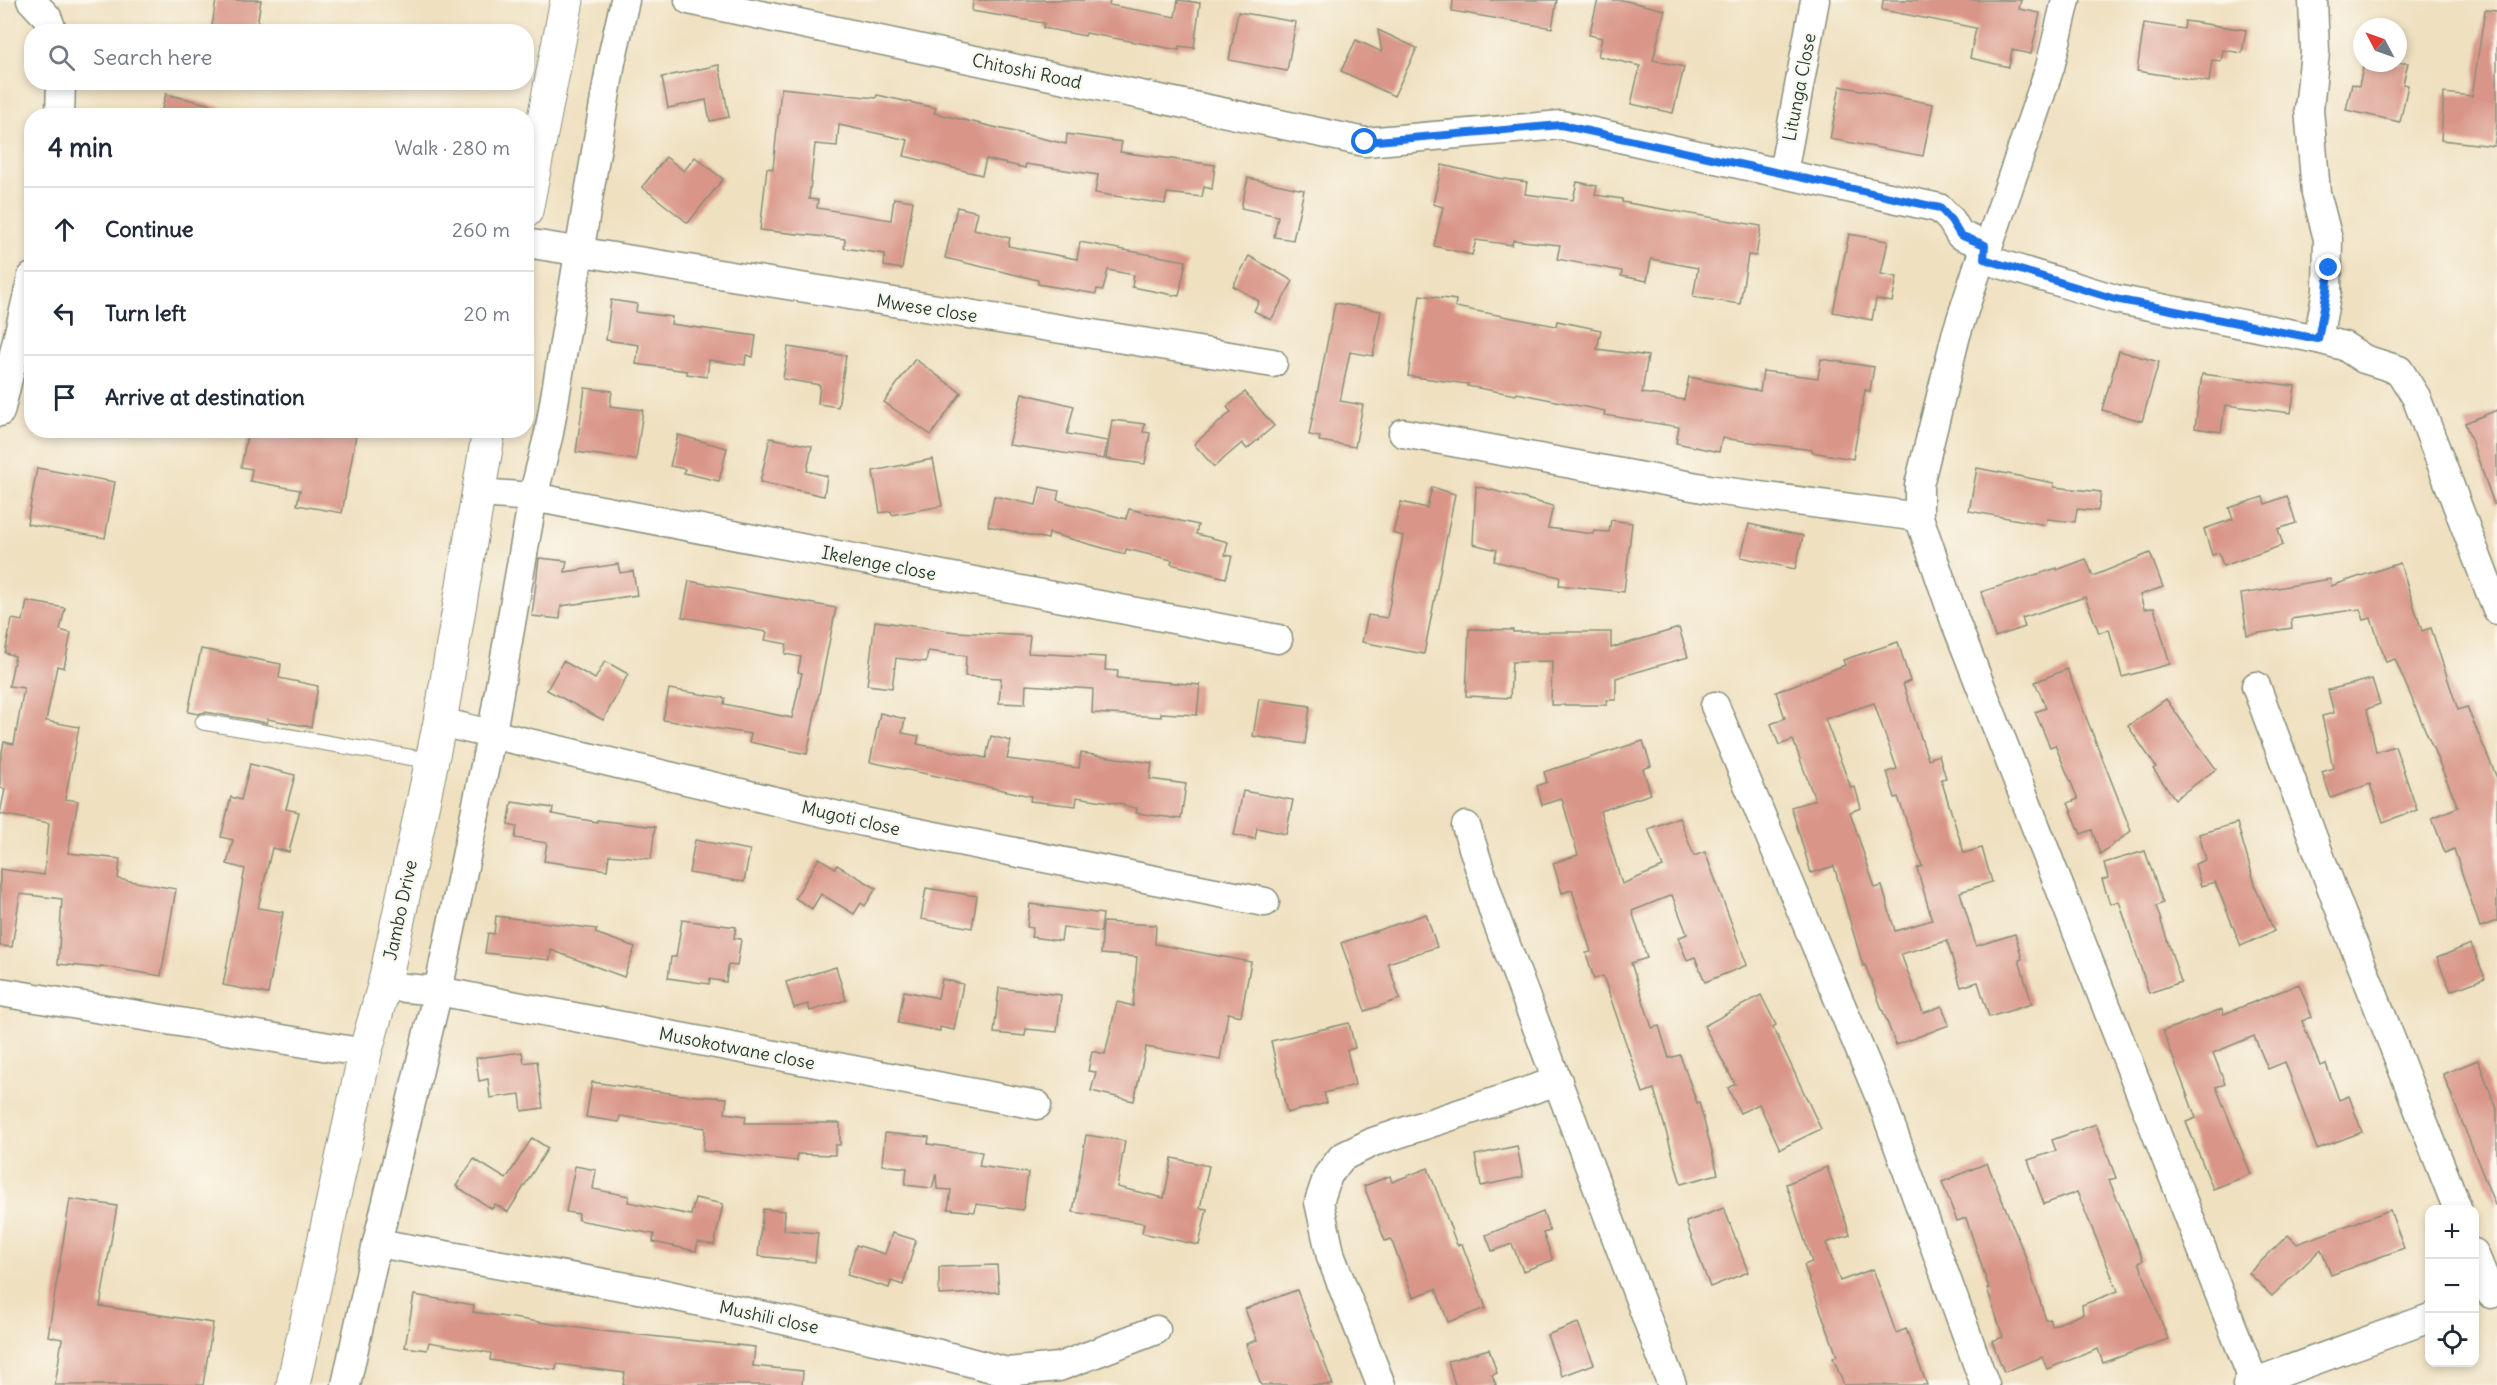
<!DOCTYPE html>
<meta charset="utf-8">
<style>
body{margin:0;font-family:Delius,sans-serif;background:#f6f6f7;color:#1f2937}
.controls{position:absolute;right:18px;bottom:18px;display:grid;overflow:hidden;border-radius:12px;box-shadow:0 3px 9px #0003}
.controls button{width:54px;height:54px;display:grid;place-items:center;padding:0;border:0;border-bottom:2px solid #e0e1e3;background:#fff;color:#1f2937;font:30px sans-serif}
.compass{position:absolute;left:2353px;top:18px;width:54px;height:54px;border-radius:50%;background:#fff;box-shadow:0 3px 9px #0003;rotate:311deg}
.stop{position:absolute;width:18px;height:18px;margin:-14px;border:4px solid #1a73e8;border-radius:50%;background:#fff}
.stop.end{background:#1a73e8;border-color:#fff;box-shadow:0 2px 6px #0008}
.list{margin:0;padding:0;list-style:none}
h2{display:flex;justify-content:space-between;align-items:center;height:78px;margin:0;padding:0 24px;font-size:26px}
h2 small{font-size:20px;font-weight:400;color:#747a83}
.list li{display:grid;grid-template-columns:39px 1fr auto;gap:18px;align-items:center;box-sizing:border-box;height:84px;padding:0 24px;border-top:2px solid #e0e1e3}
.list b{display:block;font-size:22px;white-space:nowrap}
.list em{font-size:20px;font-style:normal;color:#747a83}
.icon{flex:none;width:33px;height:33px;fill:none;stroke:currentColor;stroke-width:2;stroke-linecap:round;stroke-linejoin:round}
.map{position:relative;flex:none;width:2497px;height:1385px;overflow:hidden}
.search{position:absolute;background:#fff;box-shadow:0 3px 9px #0003;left:24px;top:24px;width:510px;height:66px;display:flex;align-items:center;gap:15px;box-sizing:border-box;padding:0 21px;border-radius:24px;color:#747a83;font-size:22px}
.panel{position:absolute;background:#fff;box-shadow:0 3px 9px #0003;left:24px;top:108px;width:510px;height:330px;border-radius:24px}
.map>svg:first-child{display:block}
.building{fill:#d99688;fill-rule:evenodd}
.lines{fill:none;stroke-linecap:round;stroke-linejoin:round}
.service-casing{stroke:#878e7a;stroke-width:17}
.minor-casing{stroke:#878e7a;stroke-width:31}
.tertiary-casing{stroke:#878e7a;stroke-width:35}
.service{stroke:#fff;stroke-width:15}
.minor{stroke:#fff;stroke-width:28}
.tertiary{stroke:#fff;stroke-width:33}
.route{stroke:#1a73e8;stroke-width:8}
.labels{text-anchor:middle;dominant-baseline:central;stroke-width:4.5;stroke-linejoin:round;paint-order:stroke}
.street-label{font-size:18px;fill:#1f3d34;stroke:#fbf7ec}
</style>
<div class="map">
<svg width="2497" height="1385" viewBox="0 0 2497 1385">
<rect width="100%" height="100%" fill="#fbf7ec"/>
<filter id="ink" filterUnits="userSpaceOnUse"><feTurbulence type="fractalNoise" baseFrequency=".0167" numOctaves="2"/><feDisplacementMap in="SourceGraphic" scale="12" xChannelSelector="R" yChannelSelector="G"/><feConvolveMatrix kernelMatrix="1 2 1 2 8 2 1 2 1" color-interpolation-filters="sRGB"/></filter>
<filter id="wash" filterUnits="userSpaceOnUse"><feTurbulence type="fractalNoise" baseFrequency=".008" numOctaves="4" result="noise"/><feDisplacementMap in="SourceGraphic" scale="24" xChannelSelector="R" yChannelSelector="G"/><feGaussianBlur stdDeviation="1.35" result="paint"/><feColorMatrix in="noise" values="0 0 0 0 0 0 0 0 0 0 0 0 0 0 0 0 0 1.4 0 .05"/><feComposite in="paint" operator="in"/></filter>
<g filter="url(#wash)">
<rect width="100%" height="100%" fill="#efe0c0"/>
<g id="blocks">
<g class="building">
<polygon points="216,0 261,0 256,32 211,32"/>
<polygon points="973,0 1110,0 1109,5 1175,17 1178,0 1200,3 1194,48 1179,46 1179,50 1086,33 1085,36 1043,28 1044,23 972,11"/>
<polygon points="1453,0 1557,0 1552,28 1452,11"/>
<polygon points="1598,0 1622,0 1665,10 1653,60 1684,67 1673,113 1631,104 1640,66 1598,56 1602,38 1589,35"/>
<polygon points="1883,0 2021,0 2019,9 2040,13 2031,54 2012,50 2009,67 1970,58 1976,28 1882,10"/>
<polygon points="2485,10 2497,11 2497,124 2494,146 2441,140 2444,93 2472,96"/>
<polygon points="1238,12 1296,22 1287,71 1229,60"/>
<polygon points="2185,21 2246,30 2242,53 2223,50 2221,61 2212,60 2209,82 2137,71 2144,23 2184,29"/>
<polygon points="1378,30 1417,48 1394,96 1341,71 1356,40 1382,52"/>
<polygon points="2364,63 2408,63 2403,84 2408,85 2400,122 2346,110 2352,84 2359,86"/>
<polygon points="719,65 729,117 710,121 706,100 668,108 662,77"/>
<polygon points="1840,86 1933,104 1923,156 1830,139"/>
<polygon points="781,88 876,98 877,95 936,108 934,113 1066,144 1067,134 1122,142 1120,152 1215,165 1212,189 1204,187 1202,197 1167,193 1165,204 1095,193 1098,175 1026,164 1025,168 986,159 982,175 904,156 908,140 839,125 837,146 815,144 809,199 818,200 817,208 891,220 894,198 913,201 902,269 884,266 885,254 844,248 845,239 760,230 767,168 773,169"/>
<polygon points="166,94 224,108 223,116 160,116"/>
<polygon points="666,157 684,171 695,157 723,179 688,223 642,187"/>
<polygon points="1442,165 1497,178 1527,182 1525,194 1573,200 1577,182 1597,186 1595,195 1622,199 1622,202 1761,226 1756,256 1748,255 1740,304 1693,297 1698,268 1651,259 1647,281 1621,276 1622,271 1557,259 1560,245 1513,240 1512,245 1476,240 1472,255 1434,246 1443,207 1433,204"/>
<polygon points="1248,178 1304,190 1293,240 1274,237 1278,216 1241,208"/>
<polygon points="957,207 978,212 974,229 1010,238 1008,246 1077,259 1080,242 1186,261 1179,296 1132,287 1134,275 1108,270 1103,290 1097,289 1096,294 1038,284 1038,280 945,258"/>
<polygon points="1849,234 1888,241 1881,274 1897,277 1892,302 1876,299 1872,320 1833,312"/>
<polygon points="1249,256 1293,281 1271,320 1254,311 1259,301 1233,286"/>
<polygon points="1420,295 1456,300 1455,307 1556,326 1557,321 1601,330 1597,349 1648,356 1642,393 1684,400 1689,377 1760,391 1763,371 1818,378 1821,359 1874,367 1870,391 1865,390 1853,459 1812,452 1812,450 1722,438 1719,452 1676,443 1679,427 1604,415 1605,411 1517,393 1516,395 1467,386 1468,384 1408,376"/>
<polygon points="611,300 637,304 636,312 672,317 671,324 756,336 753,357 746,355 745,365 709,360 707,377 687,374 687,371 636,364 639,345 606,340"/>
<polygon points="1335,303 1381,311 1373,356 1350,352 1340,401 1363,405 1355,447 1319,441 1320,437 1309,435"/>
<polygon points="788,347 846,356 838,407 818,404 820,385 783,379"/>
<polygon points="2119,351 2159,362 2142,421 2102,410"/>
<polygon points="915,359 961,393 931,435 884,402"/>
<polygon points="2202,374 2295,386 2291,413 2225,405 2221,432 2195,428"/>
<polygon points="585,388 612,391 610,406 643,410 636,460 576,452"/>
<polygon points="1245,392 1274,426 1247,449 1242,443 1214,467 1194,444 1231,412 1227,407"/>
<polygon points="1022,393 1074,406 1067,434 1107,441 1104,459 1009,445"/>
<polygon points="2497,410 2497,504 2494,504 2465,423"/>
<polygon points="1112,420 1145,424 1143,432 1150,433 1145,464 1106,459"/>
<polygon points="248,430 357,430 342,513 297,505 300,490 250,481 252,469 241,467"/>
<polygon points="678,435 727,448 719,481 684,473 685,469 670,466"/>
<polygon points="770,438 812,446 807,471 827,476 824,496 760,482"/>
<polygon points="933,459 942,506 892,515 891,511 880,513 873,471"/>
<polygon points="37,468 115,482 105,538 27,524"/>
<polygon points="1977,468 2054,483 2054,487 2101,492 2098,511 2077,509 2075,522 2047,519 2046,525 1969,511"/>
<polygon points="1476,486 1553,506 1548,528 1593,534 1594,531 1609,532 1611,520 1632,523 1624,592 1559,585 1560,577 1494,561 1497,550 1473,544"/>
<polygon points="1040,487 1059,491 1057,500 1126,519 1129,509 1198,525 1196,534 1228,542 1225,555 1232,556 1226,578 1171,564 1172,560 1126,549 1125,554 1049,533 1048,539 988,526 994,496 1036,505"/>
<polygon points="1432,487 1455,494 1424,654 1362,642 1368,615 1387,618 1403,536 1393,533 1401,502 1427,508"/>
<polygon points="2287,496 2296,523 2278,529 2283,545 2223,566 2219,553 2212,555 2204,529 2233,519 2229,508 2263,497 2265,504"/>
<polygon points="1749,524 1803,536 1795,569 1741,557"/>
<polygon points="2150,553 2163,587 2140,595 2144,609 2154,608 2170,664 2122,677 2109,629 2099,633 2085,597 2022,618 2025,627 1995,637 1981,592 2057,568 2057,570 2086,559 2093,576"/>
<polygon points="539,558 567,561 565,572 618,564 620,573 633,571 637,595 561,606 560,619 532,616"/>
<polygon points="2400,563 2422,631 2431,628 2458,710 2467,707 2497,778 2497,921 2480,927 2454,849 2445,853 2432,818 2458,807 2395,659 2386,662 2371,618 2364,620 2360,609 2291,619 2292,628 2247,635 2241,594 2330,579 2331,586"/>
<polygon points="689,581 836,608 807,754 749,742 751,734 663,720 669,689 725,698 724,704 792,718 802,673 798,672 801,657 785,654 787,644 765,640 767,632 682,617"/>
<polygon points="27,601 65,608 60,630 71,633 64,668 57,666 46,721 79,727 65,799 78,801 68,853 120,859 118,879 176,889 161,976 100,966 100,968 58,964 62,899 20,894 12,947 0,946 0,869 44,875 49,823 0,814 5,789 0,788 0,761 4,742 14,744 24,688 9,686 15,656 5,653 12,619 23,621"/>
<polygon points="875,621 957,632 1030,636 1028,653 1106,657 1105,670 1118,671 1117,678 1200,685 1197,715 1161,713 1161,717 1092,713 1093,689 1026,685 1025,704 999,703 1001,678 965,676 966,656 928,651 926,662 896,658 892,688 867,685"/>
<polygon points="1679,628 1688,657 1616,678 1616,700 1607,700 1607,705 1551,705 1552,661 1512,662 1510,698 1466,696 1469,629 1513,630 1513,632 1611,632 1611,648"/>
<path d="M1898,642L1910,681L1903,684L1928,759L1939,755L1946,778L1941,779L1964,853L1982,848L1992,882L1960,892L1976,946L2015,934L2022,959L2019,960L2032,1004L1989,1017L1978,982L1961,987L1947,941L1901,954L1923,1013L1942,1006L1949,1025L1896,1045L1865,965L1863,966L1834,866L1811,873L1791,807L1815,800L1793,740L1779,745L1771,724L1785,718L1776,692L1845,665L1843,660ZM1874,703L1897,769L1887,772L1895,798L1898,797L1922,866L1917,868L1932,920L1895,931L1882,886L1875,888L1850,812L1861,808L1855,787L1851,788L1825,719Z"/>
<polygon points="201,649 281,664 279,678 318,686 311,727 268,719 267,723 205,712 198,714 188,712"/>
<polygon points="563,661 595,679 605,661 628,674 603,720 547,690"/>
<polygon points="2067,669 2131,831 2100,854 2092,830 2081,834 2068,803 2078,799 2055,745 2050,747 2035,712 2046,708 2035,682"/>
<polygon points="2372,679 2380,704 2367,709 2376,752 2395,746 2417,810 2383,822 2370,784 2331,798 2322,772 2333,768 2322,716 2334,713 2328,690"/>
<polygon points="1259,699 1310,706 1305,744 1253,736"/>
<polygon points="2166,699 2216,769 2175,799 2153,769 2156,767 2128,726"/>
<polygon points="880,713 905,719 902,733 919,736 917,744 986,758 991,736 1011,741 1007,759 1079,768 1081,753 1152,763 1150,779 1186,784 1181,819 1136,813 1137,808 1124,806 1124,804 1077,797 1076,806 1030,801 1031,796 870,762"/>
<polygon points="1643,741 1651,766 1643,769 1651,794 1600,811 1622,884 1663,867 1648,829 1679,817 1694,856 1705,852 1747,965 1705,982 1695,957 1687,960 1678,938 1687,934 1672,895 1632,911 1647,958 1631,963 1652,1028 1659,1026 1669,1058 1680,1055 1697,1103 1699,1102 1718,1174 1681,1184 1654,1089 1643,1093 1603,976 1594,979 1586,953 1591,952 1572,890 1562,893 1553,863 1578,855 1562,799 1542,805 1537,786 1547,782 1544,772"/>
<polygon points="250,764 295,775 286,809 299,812 289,852 272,848 258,908 283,912 268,994 223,985 245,869 227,864 233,840 221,837 231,797 241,800"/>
<polygon points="1243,791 1293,800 1286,834 1257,828 1255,839 1234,835"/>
<polygon points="512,802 553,808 552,814 597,822 597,820 655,827 651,859 609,855 607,870 544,861 547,843 515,838 517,827 508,825"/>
<polygon points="2237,823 2257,891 2274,931 2241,946 2215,882 2201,886 2195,864 2206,860 2199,834"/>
<polygon points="695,840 750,850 744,882 689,873"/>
<polygon points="2145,851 2163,903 2156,906 2181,982 2149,993 2119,901 2110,904 2102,880 2108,878 2104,863"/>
<polygon points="819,858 835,868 837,865 876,888 865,906 861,903 854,914 821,894 812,909 795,898"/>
<polygon points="926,888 977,896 972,928 921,919"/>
<polygon points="1030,904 1103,914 1101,932 1063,927 1061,941 1031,937 1033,928 1027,927"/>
<polygon points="1426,914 1437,947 1388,963 1400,999 1365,1011 1341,943"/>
<polygon points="496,916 597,929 595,933 635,947 624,977 551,950 550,960 485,953 488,933 494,934"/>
<polygon points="682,920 736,927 734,938 741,939 737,966 728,965 726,982 710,979 709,984 668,978 671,957 676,957"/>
<polygon points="1103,922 1156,925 1155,944 1251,962 1241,1016 1228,1013 1220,1060 1146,1047 1134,1101 1091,1091 1096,1072 1088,1071 1092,1051 1105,1054 1117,1002 1133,1006 1137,957 1101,954"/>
<polygon points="2471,944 2485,978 2451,991 2437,958"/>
<polygon points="836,967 846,1000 810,1011 808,1004 794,1008 786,982"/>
<polygon points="942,979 963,984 954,1030 940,1027 940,1031 898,1023 904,991 938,998"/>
<polygon points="2299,984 2312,1017 2302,1021 2320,1066 2326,1064 2339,1100 2349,1096 2362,1132 2317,1149 2285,1062 2268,1069 2254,1036 2213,1053 2225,1084 2216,1087 2251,1174 2213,1189 2186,1122 2196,1118 2163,1031 2222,1009 2224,1014"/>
<polygon points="999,988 1061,995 1057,1032 1026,1029 1025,1036 994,1033"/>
<polygon points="1761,995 1776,1025 1773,1027 1821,1129 1780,1149 1759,1104 1740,1113 1728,1088 1735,1084 1704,1026"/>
<polygon points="1349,1023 1355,1048 1347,1050 1355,1085 1324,1093 1327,1103 1287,1113 1271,1041"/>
<polygon points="522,1052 524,1063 537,1061 543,1108 522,1111 520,1094 490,1098 488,1079 479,1081 476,1058"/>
<polygon points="2478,1060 2497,1109 2497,1204 2495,1205 2443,1074"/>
<polygon points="592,1082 683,1095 727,1098 725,1113 746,1116 745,1123 840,1123 840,1145 835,1145 835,1155 797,1154 797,1161 703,1151 705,1128 620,1116 619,1122 586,1117"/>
<polygon points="2096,1124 2116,1178 2109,1180 2143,1260 2139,1262 2168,1339 2103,1363 2098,1349 2047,1369 2042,1357 2004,1372 1992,1341 2003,1337 1987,1288 1989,1288 1966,1218 1957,1221 1942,1182 1987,1163 2025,1256 2046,1320 2050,1319 2052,1326 2083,1314 2082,1305 2118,1291 2077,1192 2044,1204 2028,1160 2056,1151 2052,1140"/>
<polygon points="885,1133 929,1137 928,1144 982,1152 979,1166 1028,1173 1023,1210 976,1204 975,1212 948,1209 951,1190 937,1189 936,1174 932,1188 905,1185 907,1168 882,1165"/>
<polygon points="1086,1135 1125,1141 1117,1187 1164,1198 1172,1158 1209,1166 1200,1208 1207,1209 1199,1245 1142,1233 1144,1223 1073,1212"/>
<polygon points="532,1138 548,1148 508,1212 495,1204 492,1209 456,1186 474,1159 506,1179"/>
<polygon points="1517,1146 1523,1177 1481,1186 1475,1155"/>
<polygon points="575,1166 596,1170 593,1189 629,1196 628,1202 691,1215 695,1198 723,1204 714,1245 698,1242 696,1251 653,1242 654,1234 578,1220 579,1214 566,1212"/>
<polygon points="1827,1167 1850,1235 1826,1243 1840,1281 1873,1269 1896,1333 1906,1329 1927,1385 1844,1385 1833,1358 1837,1356 1804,1265 1812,1262 1786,1184"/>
<polygon points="1428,1168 1457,1245 1462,1244 1486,1308 1448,1322 1436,1289 1413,1297 1391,1239 1385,1241 1364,1186 1390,1176 1392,1182"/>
<polygon points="70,1199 117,1206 100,1306 213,1323 203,1385 55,1385 62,1339 48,1336"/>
<polygon points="1724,1208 1748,1272 1710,1287 1686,1222"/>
<polygon points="763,1209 785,1211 784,1230 818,1233 815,1262 758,1256"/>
<polygon points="2390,1210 2404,1248 2331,1275 2321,1249 2272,1296 2249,1273 2288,1235 2297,1244"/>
<polygon points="1543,1212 1550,1231 1543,1233 1553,1260 1523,1271 1512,1244 1492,1251 1486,1235"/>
<polygon points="892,1233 916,1240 903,1285 891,1281 889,1288 847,1275 856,1245 885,1254"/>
<polygon points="997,1265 999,1292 939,1295 939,1267"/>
<polygon points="1297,1290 1333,1385 1261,1385 1246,1344 1257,1340 1245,1309"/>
<polygon points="414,1295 474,1305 473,1312 592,1330 755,1347 753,1366 803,1371 802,1385 623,1385 625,1373 557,1364 556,1370 490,1360 491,1353 429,1342 427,1350 405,1347"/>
<polygon points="1578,1323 1594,1364 1562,1376 1547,1335"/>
<polygon points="1489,1349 1497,1373 1492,1375 1496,1385 1455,1385 1448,1361"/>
</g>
</g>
</g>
<g filter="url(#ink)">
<use href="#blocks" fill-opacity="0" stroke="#878e7a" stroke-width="1.5"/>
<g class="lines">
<g class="service-casing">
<polyline id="service" points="203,722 432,761"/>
</g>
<g class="minor-casing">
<g id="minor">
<polyline points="31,0 47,17 53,32"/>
<polyline points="689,0 1365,142 1561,125 1939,208 1951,220 1960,235 1985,245 1984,259 2115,299 2318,339 2344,346 2364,359 2399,370 2416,397 2497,610"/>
<polyline points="2313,0 2315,52 2309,109 2316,193 2328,239 2327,291 2318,339"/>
<polyline points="60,116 61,82"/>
<polyline points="1783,173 1815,0"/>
<polyline points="526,243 1273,363"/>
<polyline points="1985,245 1956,335 1919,485 1919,517 1955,621 2254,1382"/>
<polyline points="1984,259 2050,67 2066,0"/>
<polyline points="0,412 32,277"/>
<polyline points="1403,433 1714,490 1919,517"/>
<polyline points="479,493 533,497 1278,639"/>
<polyline points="2256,686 2337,902 2458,1210"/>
<polyline points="1715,706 1884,1107 1985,1385"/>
<polyline points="440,722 864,822 1265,902"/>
<polyline points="1466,826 1495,916 1672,1385"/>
<polyline points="384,986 438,991 1037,1105"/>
<polyline points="0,992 365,1053"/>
<polyline points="377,1243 655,1292 939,1354 1007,1372 1059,1367 1156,1330"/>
<polyline points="2474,1253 2491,1294"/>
<polyline points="346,1385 377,1243 438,991 492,732 533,497 549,433 611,62 625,0"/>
<polyline points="1381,1385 1331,1257 1319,1202 1328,1175 1342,1157 1373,1142 1558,1081"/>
<polyline points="2247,1385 2430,1318"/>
</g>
</g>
<g class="tertiary-casing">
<g id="tertiary">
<polyline points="526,211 567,0"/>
<polyline points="293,1385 365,1053 384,986 440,722 489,430"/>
</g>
</g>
<use href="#service" class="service"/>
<use href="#minor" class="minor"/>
<use href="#tertiary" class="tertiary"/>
</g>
</g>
<g class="lines" filter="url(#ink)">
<polyline class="route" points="1365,142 1561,125 1940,208 1951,220 1960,235 1985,245 1984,259 2115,299 2318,339 2327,291 2329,268"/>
</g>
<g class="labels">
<g class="street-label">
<text transform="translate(1027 71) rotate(12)">Chitoshi Road</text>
<text transform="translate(1799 87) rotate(-79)">Litunga Close</text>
<text transform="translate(927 308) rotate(9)">Mwese close</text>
<text transform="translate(879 563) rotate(11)">Ikelenge close</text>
<text transform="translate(851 818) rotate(13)">Mugoti close</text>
<text transform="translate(400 910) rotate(-78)">Jambo Drive</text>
<text transform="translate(737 1048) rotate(11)">Musokotwane close</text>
<text transform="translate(769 1317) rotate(12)">Mushili close</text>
</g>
</g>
</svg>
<div class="controls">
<button>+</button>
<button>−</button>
<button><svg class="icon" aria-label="locate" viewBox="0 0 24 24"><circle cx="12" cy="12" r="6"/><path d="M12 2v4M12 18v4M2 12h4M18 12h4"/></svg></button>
</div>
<svg class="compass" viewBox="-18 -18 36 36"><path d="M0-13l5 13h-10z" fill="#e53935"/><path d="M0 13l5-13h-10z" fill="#747a83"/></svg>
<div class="stop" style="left:1365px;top:142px"></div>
<div class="stop end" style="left:2329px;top:268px"></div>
<div class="search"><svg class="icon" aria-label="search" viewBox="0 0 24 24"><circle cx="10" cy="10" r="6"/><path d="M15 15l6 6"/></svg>Search here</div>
<section class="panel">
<h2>4 min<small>Walk · 280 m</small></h2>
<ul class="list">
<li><svg class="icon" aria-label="ahead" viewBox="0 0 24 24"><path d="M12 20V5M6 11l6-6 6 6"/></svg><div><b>Continue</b></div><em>260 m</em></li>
<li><svg class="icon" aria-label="left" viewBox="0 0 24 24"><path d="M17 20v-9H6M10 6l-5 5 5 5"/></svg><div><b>Turn left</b></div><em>20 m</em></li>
<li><svg class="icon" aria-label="arrive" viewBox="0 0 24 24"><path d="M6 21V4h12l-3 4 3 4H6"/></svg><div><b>Arrive at destination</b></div></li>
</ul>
</section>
</div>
